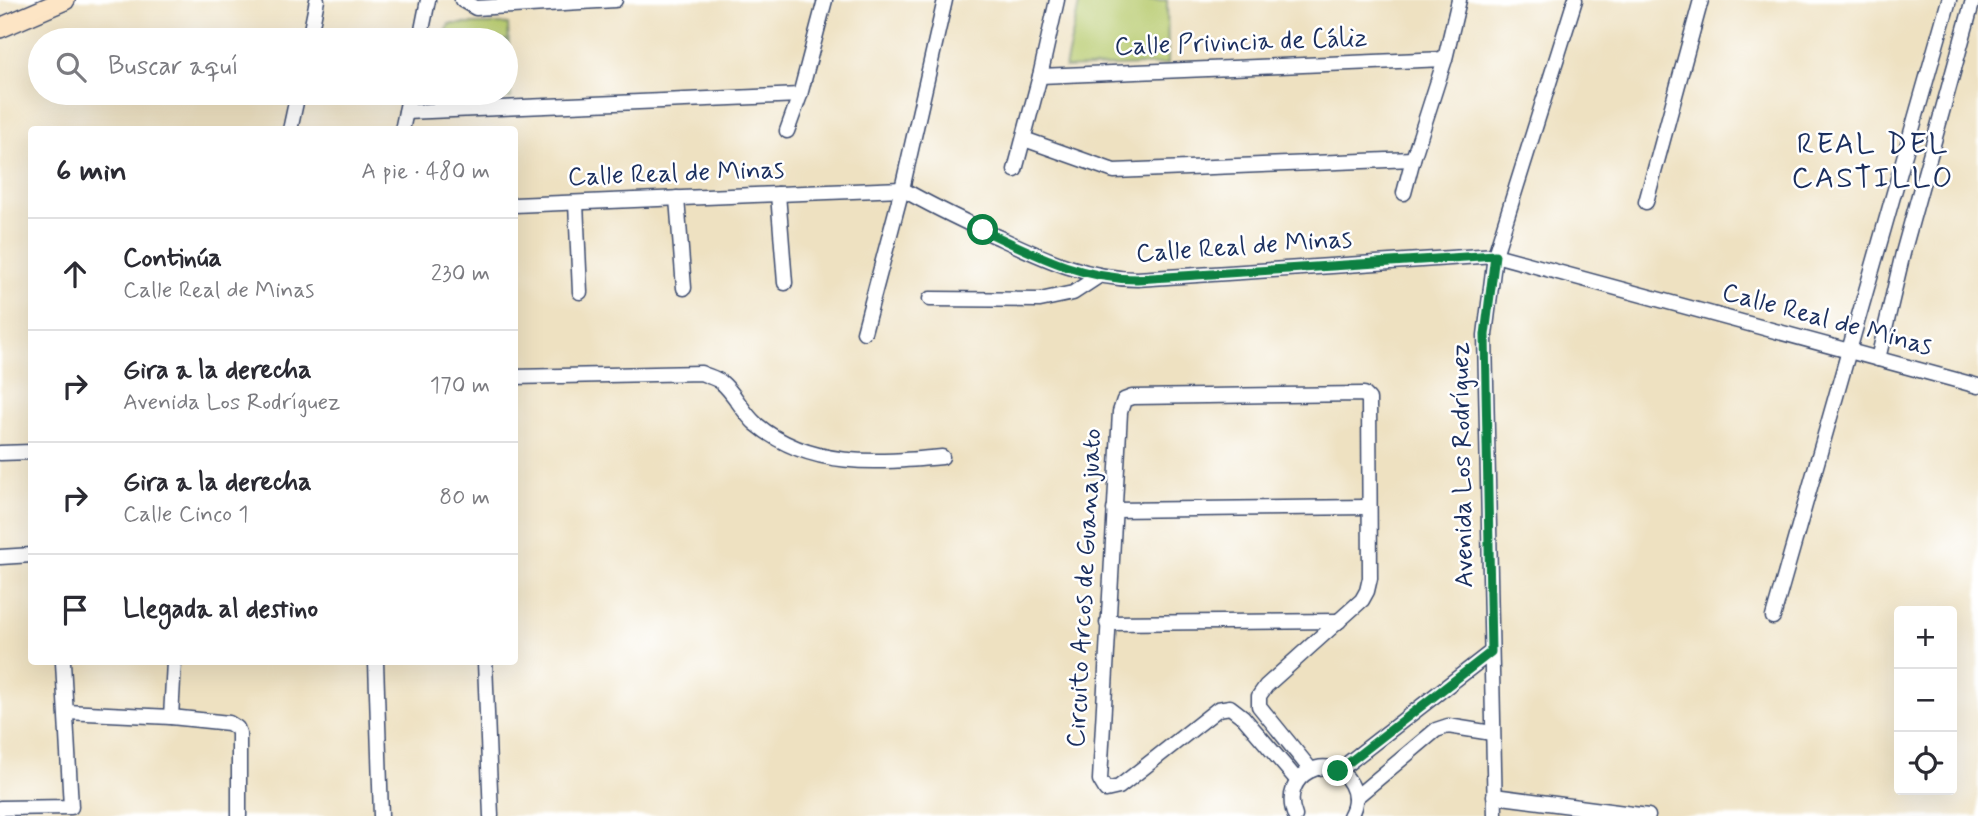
<!DOCTYPE html>
<html lang="es">
<meta charset="utf-8">
<style>
body{margin:0;font-family:Mynerve,sans-serif;background:#f7f7f7;color:#2b2b33}
.controls{position:absolute;right:21px;bottom:21px;display:grid;overflow:hidden;border-radius:7px;box-shadow:0 7px 28px #0002}
.controls button{width:63px;height:63px;display:grid;place-items:center;padding:0;border:0;border-bottom:2px solid #e1e1e2;background:#fff;color:#2b2b33;font:35px sans-serif}
.stop{position:absolute;width:21px;height:21px;margin:-16px;border:5px solid #0b8043;border-radius:50%;background:#fff}
.stop.end{background:#0b8043;border-color:#fff;box-shadow:0 2px 7px #0008}
.list{margin:0;padding:0;list-style:none}
h2{display:flex;justify-content:space-between;align-items:center;height:91px;margin:0;padding:0 28px;font-size:30px}
h2 small{font-size:23px;font-weight:400;color:#7c7c81}
.list li{display:grid;grid-template-columns:46px 1fr auto;gap:21px;align-items:center;box-sizing:border-box;height:112px;padding:0 28px;border-top:2px solid #e1e1e2}
.list b{display:block;font-size:26px;white-space:nowrap}
.list p{margin:0;font-size:23px;white-space:nowrap;color:#7c7c81}
.list em{font-size:23px;font-style:normal;color:#7c7c81}
.icon{flex:none;width:38px;height:38px;fill:none;stroke:currentColor;stroke-width:2;stroke-linecap:round;stroke-linejoin:round}
.map{position:relative;flex:none;width:1978px;height:816px;overflow:hidden}
.search{position:absolute;background:#fff;box-shadow:0 7px 28px #0002;left:28px;top:28px;width:490px;height:77px;display:flex;align-items:center;gap:18px;box-sizing:border-box;padding:0 24px;border-radius:38px;color:#7c7c81;font-size:26px}
.panel{position:absolute;background:#fff;box-shadow:0 7px 28px #0002;left:28px;top:126px;width:490px;height:539px;border-radius:7px}
.map>svg:first-child{display:block}
.green{fill:#b8cb6f;stroke:#6a7d66;stroke-width:2}
.lines{fill:none;stroke-linecap:round;stroke-linejoin:round}
.minor-casing{stroke:#3b4a6d;stroke-width:17}
.secondary-casing{stroke:#3b4a6d;stroke-width:22}
.minor{stroke:#fff;stroke-width:14}
.secondary{stroke:#fde5c5;stroke-width:19}
.route{stroke:#0b8043;stroke-width:9}
.labels{text-anchor:middle;dominant-baseline:central;stroke-width:5;stroke-linejoin:round;paint-order:stroke}
.street-label{font-size:26px;fill:#1b2f5e;stroke:#fff}
.quarter-label{font-size:30px;letter-spacing:2px;fill:#1b2f5e;stroke:#fff}
</style>
<div class="map">
<svg width="1978" height="816" viewBox="0 0 1978 816">
<rect width="100%" height="100%" fill="#fff"/>
<filter id="ink" filterUnits="userSpaceOnUse"><feTurbulence type="fractalNoise" baseFrequency=".0143" numOctaves="2"/><feDisplacementMap in="SourceGraphic" scale="14" xChannelSelector="R" yChannelSelector="G"/><feConvolveMatrix kernelMatrix="1 2 1 2 8 2 1 2 1" color-interpolation-filters="sRGB"/></filter>
<filter id="wash" filterUnits="userSpaceOnUse"><feTurbulence type="fractalNoise" baseFrequency=".00686" numOctaves="4" result="noise"/><feDisplacementMap in="SourceGraphic" scale="28" xChannelSelector="R" yChannelSelector="G"/><feGaussianBlur stdDeviation="1.57" result="paint"/><feColorMatrix in="noise" values="0 0 0 0 0 0 0 0 0 0 0 0 0 0 0 0 0 1.4 0 .05"/><feComposite in="paint" operator="in"/></filter>
<g filter="url(#wash)">
<rect width="100%" height="100%" fill="#eee1c1"/>
<g class="green">
<polygon points="1080,0 1167,0 1168,64 1065,68"/>
<polygon points="449,24 508,24 511,98 432,100 429,93 506,93 506,40 444,40"/>
</g>
</g>
<g filter="url(#ink)">
<g class="lines">
<g class="minor-casing">
<g id="minor">
<polyline points="462,0 476,8 615,0"/>
<polyline points="309,40 317,0"/>
<polyline points="420,40 428,0"/>
<polyline points="1040,76 1445,59"/>
<polyline points="406,112 800,95"/>
<polyline points="290,130 298,93"/>
<polyline points="402,130 410,93"/>
<polyline points="787,131 800,95 825,0"/>
<polyline points="1024,139 1114,171 1413,159"/>
<polyline points="1015,170 1040,76 1057,0"/>
<polyline points="1404,193 1413,159 1445,59 1459,0"/>
<polyline points="778,194 785,283"/>
<polyline points="677,198 684,288"/>
<polyline points="1646,202 1701,0"/>
<polyline points="576,203 580,292"/>
<path d="M514,205L902,189C930,205 959,219 989,233C1037,255 1083,279 1137,279L1495,255L1978,386"/>
<polyline points="930,299 1040,300 1073,293 1099,276"/>
<polyline points="864,332 902,189 945,0"/>
<polyline points="1878,359 1903,253 1973,0"/>
<path d="M514,377L701,373C707,376 716,378 721,382C735,393 742,412 756,424C810,469 877,463 942,457"/>
<polyline points="0,453 32,452"/>
<polyline points="1114,510 1368,507"/>
<polyline points="0,557 32,555"/>
<polyline points="1773,617 1949,0"/>
<polyline points="1107,623 1339,621"/>
<polyline points="376,662 381,816"/>
<polyline points="485,662 491,816"/>
<polyline points="66,712 171,717 229,723 237,728 239,733 239,816"/>
<polyline points="171,717 174,662"/>
<polyline points="1338,771 1491,652"/>
<polyline points="1297,780 1243,717 1230,707 1218,709 1119,787 1106,790 1100,780 1120,412 1124,400 1132,397 1364,394 1369,399 1370,578 1367,591 1362,600 1266,686 1259,696 1259,706 1311,770"/>
<polyline points="1494,796 1648,816"/>
<polyline points="1355,798 1436,730 1448,726 1492,733"/>
<polyline points="0,808 71,807 63,662"/>
<path d="M1295,816C1278,774 1331,749 1351,784C1357,795 1356,806 1350,816"/>
<polyline points="1495,816 1485,335 1495,255 1575,0"/>
</g>
</g>
<g class="secondary-casing">
<polyline id="secondary" points="0,28 65,0"/>
</g>
<use href="#minor" class="minor"/>
<use href="#secondary" class="secondary"/>
</g>
</g>
<g class="lines" filter="url(#ink)">
<path class="route" d="M983,230C1034,254 1080,279 1137,279L1495,255L1485,335L1491,652L1338,771"/>
</g>
<g class="labels">
<g class="street-label">
<text transform="translate(1241 43) rotate(-2)">Calle Privincia de Cáliz</text>
<text transform="translate(676 174) rotate(-2)">Calle Real de Minas</text>
<text transform="translate(1244 247) rotate(-4)">Calle Real de Minas</text>
<text transform="translate(1827 320) rotate(15)">Calle Real de Minas</text>
<text transform="translate(1463 465) rotate(-91)">Avenida Los Rodríguez</text>
<text transform="translate(1085 588) rotate(-87)">Circuito Arcos de Guanajuato</text>
</g>
<g class="quarter-label">
<text x="1873" y="144">REAL DEL<tspan x="1873" dy="34">CASTILLO</tspan></text>
</g>
</g>
</svg>
<div class="controls">
<button>+</button>
<button>−</button>
<button><svg class="icon" aria-label="locate" viewBox="0 0 24 24"><circle cx="12" cy="12" r="6"/><path d="M12 2v4M12 18v4M2 12h4M18 12h4"/></svg></button>
</div>
<div class="stop" style="left:983px;top:230px"></div>
<div class="stop end" style="left:1338px;top:771px"></div>
<div class="search"><svg class="icon" aria-label="search" viewBox="0 0 24 24"><circle cx="10" cy="10" r="6"/><path d="M15 15l6 6"/></svg>Buscar aquí</div>
<section class="panel">
<h2>6 min<small>A pie · 480 m</small></h2>
<ul class="list">
<li><svg class="icon" aria-label="ahead" viewBox="0 0 24 24"><path d="M12 20V5M6 11l6-6 6 6"/></svg><div><b>Continúa</b><p>Calle Real de Minas</p></div><em>230 m</em></li>
<li><svg class="icon" aria-label="right" viewBox="0 0 24 24"><path d="M7 20v-9h11M14 6l5 5-5 5"/></svg><div><b>Gira a la derecha</b><p>Avenida Los Rodríguez</p></div><em>170 m</em></li>
<li><svg class="icon" aria-label="right" viewBox="0 0 24 24"><path d="M7 20v-9h11M14 6l5 5-5 5"/></svg><div><b>Gira a la derecha</b><p>Calle Cinco 1</p></div><em>80 m</em></li>
<li><svg class="icon" aria-label="arrive" viewBox="0 0 24 24"><path d="M6 21V4h12l-3 4 3 4H6"/></svg><div><b>Llegada al destino</b></div></li>
</ul>
</section>
</div>
